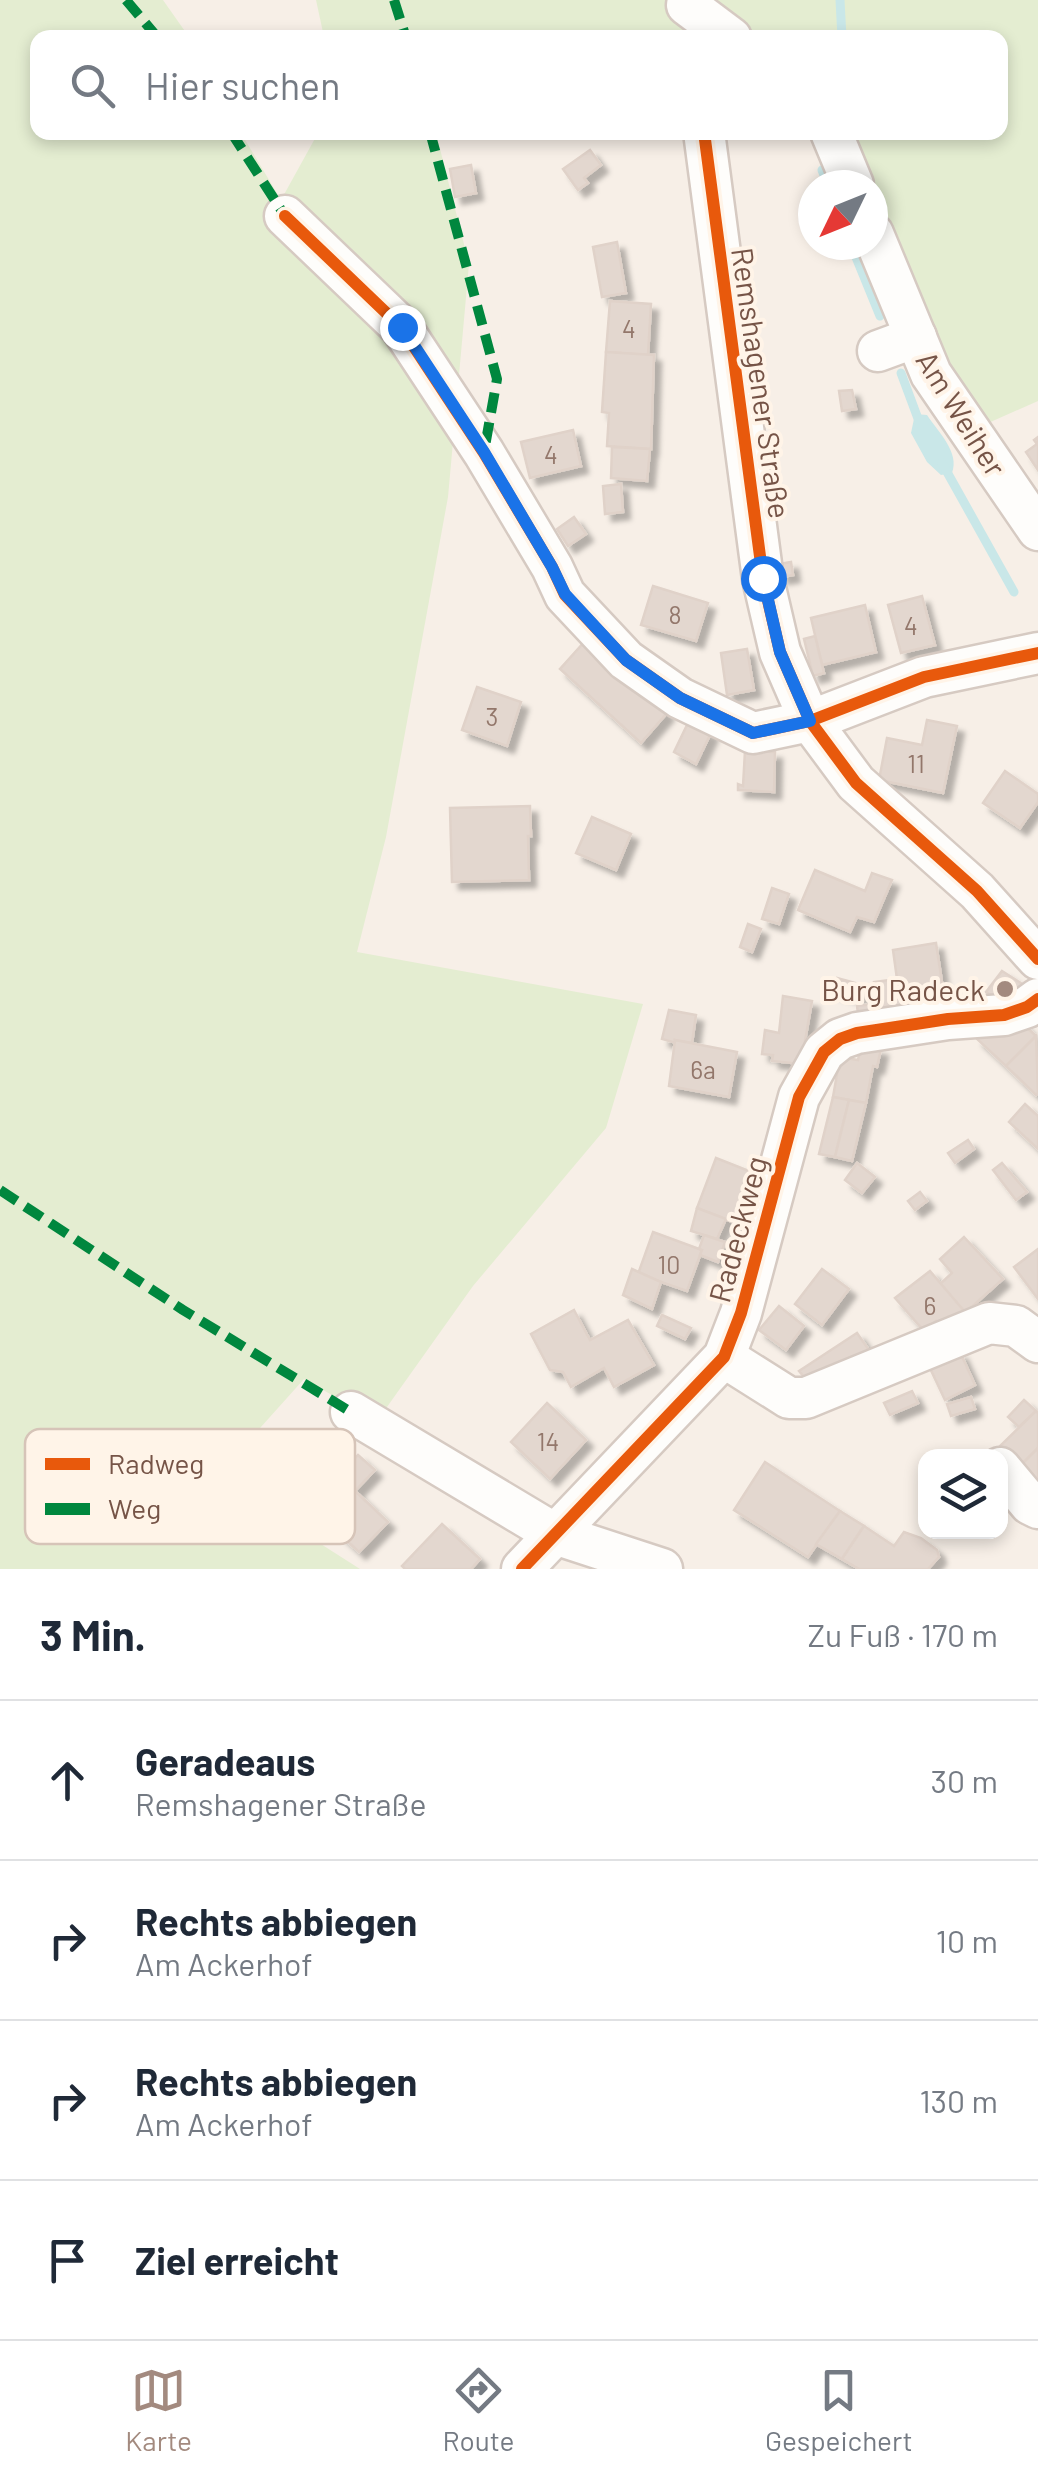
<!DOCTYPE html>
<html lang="de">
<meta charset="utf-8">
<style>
body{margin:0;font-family:Barlow,sans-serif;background:#f6f6f7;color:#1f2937}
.controls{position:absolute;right:30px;bottom:30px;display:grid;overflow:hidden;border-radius:20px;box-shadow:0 5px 15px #0003}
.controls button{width:90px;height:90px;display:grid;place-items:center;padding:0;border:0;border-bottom:2px solid #e0e1e3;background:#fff;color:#1f2937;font:50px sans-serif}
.compass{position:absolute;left:798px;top:170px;width:90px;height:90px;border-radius:50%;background:#fff;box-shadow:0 5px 15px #0003;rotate:227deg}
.stop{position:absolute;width:30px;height:30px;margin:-22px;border:8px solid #1a73e8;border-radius:50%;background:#fff}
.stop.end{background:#1a73e8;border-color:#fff;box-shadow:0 2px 10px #0008}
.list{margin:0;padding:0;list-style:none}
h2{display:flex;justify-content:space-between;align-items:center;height:130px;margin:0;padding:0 40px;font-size:42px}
h2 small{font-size:32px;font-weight:400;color:#747a83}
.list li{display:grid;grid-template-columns:65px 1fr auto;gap:30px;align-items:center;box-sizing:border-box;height:160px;padding:0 40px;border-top:2px solid #e0e1e3}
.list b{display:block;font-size:38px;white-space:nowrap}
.list p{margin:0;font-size:32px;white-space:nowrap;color:#747a83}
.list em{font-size:32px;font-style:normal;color:#747a83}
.icon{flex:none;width:55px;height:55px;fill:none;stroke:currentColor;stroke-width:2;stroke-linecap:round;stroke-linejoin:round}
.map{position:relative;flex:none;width:1038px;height:1569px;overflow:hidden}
.search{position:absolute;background:#fff;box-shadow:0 5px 15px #0003;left:30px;right:30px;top:30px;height:110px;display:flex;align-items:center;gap:25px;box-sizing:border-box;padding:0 35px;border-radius:20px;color:#747a83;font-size:38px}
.sheet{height:770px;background:#fff}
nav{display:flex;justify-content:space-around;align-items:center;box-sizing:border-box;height:140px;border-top:2px solid #e0e1e3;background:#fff;font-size:28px;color:#747a83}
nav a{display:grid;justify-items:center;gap:5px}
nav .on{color:#a38a7f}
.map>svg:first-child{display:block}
.green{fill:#e4edd1}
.water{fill:#c9e7e8}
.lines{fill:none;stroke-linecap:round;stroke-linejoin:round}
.stream{stroke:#c9e7e8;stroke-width:9}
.building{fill:#e3d7cf;stroke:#e0d2c9;stroke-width:2.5;filter:url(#shadow)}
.minor-casing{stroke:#d6cac2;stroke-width:45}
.minor{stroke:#fefdfb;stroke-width:40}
.quiet{stroke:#00873e;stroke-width:10;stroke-dasharray:20 10;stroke-linecap:butt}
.cycleway-casing{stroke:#fff4e8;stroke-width:19}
.cycleway{stroke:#e8590c;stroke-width:12}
.route{stroke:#1a73e8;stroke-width:12}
.poi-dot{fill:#a38a7f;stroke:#fff4e8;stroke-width:4}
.labels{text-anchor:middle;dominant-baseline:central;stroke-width:8;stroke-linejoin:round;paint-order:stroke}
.number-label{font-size:25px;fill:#93776b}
.street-label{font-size:30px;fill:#765447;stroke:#fff4e8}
.poi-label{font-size:30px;fill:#765447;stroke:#fff4e8;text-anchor:end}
.key{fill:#fff4e8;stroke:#d6c4b8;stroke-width:2.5}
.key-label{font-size:28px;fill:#765447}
</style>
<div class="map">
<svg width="1038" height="1569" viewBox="0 0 1038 1569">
<defs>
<filter id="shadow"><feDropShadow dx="7" dy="7" stdDeviation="2.5" flood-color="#0004"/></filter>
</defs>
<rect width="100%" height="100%" fill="#f7efe7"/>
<g class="green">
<polygon points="0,0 163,0 189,37 38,38 38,132 241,133 281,200 318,133 436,133 469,264 448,497 386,837 357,952 643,1004 606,1128 473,1286 377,1421 304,1379 216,1477 360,1569 0,1569"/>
<polygon points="316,0 1038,0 1038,401 977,428 939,372 873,214 873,185 861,185 839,133 1000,132 1000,38 324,37"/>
</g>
<path class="water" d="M915,414L927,415C938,432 960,452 952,473L941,475L927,462L911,433Z"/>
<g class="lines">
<g class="stream">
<polyline points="840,0 842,38"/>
<polyline points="822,170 828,185"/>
<polyline points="851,245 880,316"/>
<polyline points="901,373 920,424"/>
<polyline points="942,463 1014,592"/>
</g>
</g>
<g class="building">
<polygon points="590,150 601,165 584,178 588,183 578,190 563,169"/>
<polygon points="471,165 476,193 455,197 450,169"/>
<polygon points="617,242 626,293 602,297 593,247"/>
<polygon points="610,301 651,304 648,355 606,352"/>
<polygon points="606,352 654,355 651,449 607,446 609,413 602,412"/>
<polygon points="852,390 856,409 842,411 839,391"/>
<polygon points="573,430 581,466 530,478 521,442"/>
<polygon points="1038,437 1038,470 1026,452 1037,444 1034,440"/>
<polygon points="612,447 650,449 647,481 611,478"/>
<polygon points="621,484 623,512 605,514 603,486"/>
<polygon points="574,517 586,534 568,546 557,529"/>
<polygon points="791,562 793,575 781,577 779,564"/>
<polygon points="653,586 708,603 696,641 641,625"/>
<polygon points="922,596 935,645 901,653 888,605"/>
<polygon points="865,605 876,652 822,665 811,618"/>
<polygon points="815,636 824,673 813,676 804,639"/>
<polygon points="586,640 667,713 641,743 560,669"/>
<polygon points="747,649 754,690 727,695 721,653"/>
<polygon points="477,687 521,702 507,746 462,730"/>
<polygon points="927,720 957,726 943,793 879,780 887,738 922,745"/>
<polygon points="688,723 711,733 696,764 674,752"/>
<polygon points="745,751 775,752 774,792 738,790 738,784 743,786"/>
<polygon points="1005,771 1038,794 1038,802 1020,828 983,803"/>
<polygon points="530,806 531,836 528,836 529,880 452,882 450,808"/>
<polygon points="592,817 631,834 616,870 576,853"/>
<polygon points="815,870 865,891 872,873 892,880 874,922 857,917 850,932 798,910"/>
<polygon points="772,888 789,894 779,924 762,919"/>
<polygon points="748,924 761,929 752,952 740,947"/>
<polygon points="936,943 943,989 913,994 915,1005 878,1011 874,982 897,979 893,950"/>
<polygon points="1002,971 1024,985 1009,1007 986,992"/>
<polygon points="837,978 862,985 859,998 833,991"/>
<polygon points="783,996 812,1001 801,1064 772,1061 773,1055 762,1054 765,1030 779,1033"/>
<polygon points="873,1004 875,1018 859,1020 857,1006"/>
<polygon points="669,1010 696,1015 692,1043 675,1040 676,1043 662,1039"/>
<polygon points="1018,1019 1036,1036 1006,1066 976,1038 990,1022"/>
<polygon points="1036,1036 1038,1093 1036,1095 1006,1066"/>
<polygon points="675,1040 737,1052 729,1097 669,1086"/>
<polygon points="861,1046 881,1049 877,1067 873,1066 866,1103 833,1097 840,1057 858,1060"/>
<polygon points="833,1097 849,1100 835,1157 819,1154"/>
<polygon points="849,1100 866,1103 852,1161 835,1157"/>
<polygon points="1025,1104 1038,1116 1038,1149 1009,1122"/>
<polygon points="968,1140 974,1149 955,1163 948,1153"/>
<polygon points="716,1158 759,1175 740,1225 697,1208"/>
<polygon points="857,1163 875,1177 862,1193 845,1180"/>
<polygon points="1002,1163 1027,1192 1016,1200 993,1170"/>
<polygon points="920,1192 927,1201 915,1210 908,1201"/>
<polygon points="697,1208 726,1219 717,1239 691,1231"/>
<polygon points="653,1232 702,1250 687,1291 638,1274"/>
<polygon points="704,1235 725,1242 718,1262 700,1255 702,1250 699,1249"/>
<polygon points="964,1237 1003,1279 965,1313 940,1284 952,1273 940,1259"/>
<polygon points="1038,1249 1038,1299 1014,1267"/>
<polygon points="632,1269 661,1282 652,1309 623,1295"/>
<polygon points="822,1269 849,1289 822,1325 795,1304"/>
<polygon points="930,1271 965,1312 944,1330 936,1321 924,1331 895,1298"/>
<polygon points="779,1306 804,1326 786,1350 759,1330"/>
<polygon points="574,1310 590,1340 628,1320 654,1365 614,1387 604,1368 571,1387 563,1372 550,1370 531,1334"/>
<polygon points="662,1315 691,1328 685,1339 657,1326"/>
<polygon points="857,1333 869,1350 809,1383 799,1371"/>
<polygon points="960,1352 975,1385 945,1400 929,1366"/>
<polygon points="912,1391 918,1403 890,1415 884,1403"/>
<polygon points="971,1397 975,1409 951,1416 947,1404"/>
<polygon points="1024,1400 1036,1411 1019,1427 1008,1417"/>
<polygon points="547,1403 586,1440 550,1479 511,1442"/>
<polygon points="1036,1411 1038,1413 1038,1448 1015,1471 995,1451"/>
<polygon points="1038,1448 1038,1491 1015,1471"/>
<polygon points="358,1455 375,1470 355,1491 338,1476"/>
<polygon points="765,1462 840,1511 808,1557 734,1510"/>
<polygon points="353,1489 388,1522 359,1552 324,1520"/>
<polygon points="840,1511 864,1526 842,1559 816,1544"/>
<polygon points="442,1524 480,1559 471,1569 405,1569 402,1566"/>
<polygon points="864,1526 894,1546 904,1532 921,1538 937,1550 939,1557 928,1569 859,1569 842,1559"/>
</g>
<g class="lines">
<g class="minor-casing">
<g id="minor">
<polyline points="687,5 731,38"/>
<polyline points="704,132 763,579 780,652 810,721 856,783 977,891 1038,959"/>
<polyline points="831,132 853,185"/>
<polyline points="285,216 401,327 484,453 552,567 565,595 626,660 680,698 753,733 810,721 924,677 1038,653"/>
<polyline points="873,234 931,374 1038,530"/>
<polyline points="878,351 916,337"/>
<polyline points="724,1357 789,1398 806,1398 989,1323 1016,1326 1038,1342"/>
<polyline points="351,1412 555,1534 662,1569"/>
<polyline points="1000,1468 1030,1504 1038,1508"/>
<polyline points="522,1569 724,1357 741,1313 799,1097 824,1052 840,1039 857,1033 948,1019 1004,1015 1027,1007 1038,999"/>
</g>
</g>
<use href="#minor" class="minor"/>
<g class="quiet">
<polyline points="126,0 158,38"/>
<polyline points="394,0 406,38"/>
<polyline points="231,132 285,216"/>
<polyline points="430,132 497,379 484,452"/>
<polyline points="0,1190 183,1310 351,1412"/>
</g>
<g class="cycleway-casing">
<g id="cycleway">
<polyline points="704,132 763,579 780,652 810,721 856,783 977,891 1038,959"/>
<polyline points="285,216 401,327 484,453 552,567 565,595 626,660 680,698 753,733 810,721 924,677 1038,653"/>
<polyline points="522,1569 724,1357 741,1313 799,1097 824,1052 840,1039 857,1033 948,1019 1004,1015 1027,1007 1038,999"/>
</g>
</g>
<use href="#cycleway" class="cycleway"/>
</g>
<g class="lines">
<polyline class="route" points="402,327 484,452 552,567 565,594 626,660 680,698 753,733 810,721 780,652 763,578"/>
</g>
<circle class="poi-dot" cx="1005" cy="989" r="10"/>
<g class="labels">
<g class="number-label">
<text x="629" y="328">4</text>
<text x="551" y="454">4</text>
<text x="675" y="614">8</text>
<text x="911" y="625">4</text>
<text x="492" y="716">3</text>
<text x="916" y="763">11</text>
<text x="703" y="1069">6a</text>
<text x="669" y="1264">10</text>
<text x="930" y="1305">6</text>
<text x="548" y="1441">14</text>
</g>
<g class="street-label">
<text transform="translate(762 383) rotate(82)">Remshagener Straße</text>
<text transform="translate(962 413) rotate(58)">Am Weiher</text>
<text transform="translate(737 1229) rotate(-75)">Radeckweg</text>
</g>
<g class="poi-label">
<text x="985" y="989">Burg Radeck</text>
</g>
</g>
<rect x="25" y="1429" width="330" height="115" rx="15" class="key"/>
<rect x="45" y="1458" width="45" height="12" fill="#e8590c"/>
<rect x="45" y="1503" width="45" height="12" fill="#00873e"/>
<g class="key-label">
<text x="108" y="1474">Radweg</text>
<text x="108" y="1519">Weg</text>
</g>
</svg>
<div class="controls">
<button><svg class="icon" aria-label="layers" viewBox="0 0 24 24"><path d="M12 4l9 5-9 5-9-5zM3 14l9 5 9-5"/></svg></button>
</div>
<svg class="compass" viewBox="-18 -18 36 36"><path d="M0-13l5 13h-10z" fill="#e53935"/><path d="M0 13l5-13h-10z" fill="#747a83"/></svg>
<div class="stop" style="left:763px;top:578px"></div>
<div class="stop end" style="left:402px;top:327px"></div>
<div class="search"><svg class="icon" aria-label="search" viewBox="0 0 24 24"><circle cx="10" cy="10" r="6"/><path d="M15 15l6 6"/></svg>Hier suchen</div>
</div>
<section class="sheet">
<h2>3 Min.<small>Zu Fuß · 170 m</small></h2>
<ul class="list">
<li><svg class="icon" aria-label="ahead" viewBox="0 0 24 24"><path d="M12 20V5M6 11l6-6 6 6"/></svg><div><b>Geradeaus</b><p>Remshagener Straße</p></div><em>30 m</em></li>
<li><svg class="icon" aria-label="right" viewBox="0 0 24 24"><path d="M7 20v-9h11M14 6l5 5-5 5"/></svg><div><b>Rechts abbiegen</b><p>Am Ackerhof</p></div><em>10 m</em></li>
<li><svg class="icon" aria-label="right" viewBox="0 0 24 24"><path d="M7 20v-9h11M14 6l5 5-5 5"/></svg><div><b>Rechts abbiegen</b><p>Am Ackerhof</p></div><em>130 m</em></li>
<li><svg class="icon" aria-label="arrive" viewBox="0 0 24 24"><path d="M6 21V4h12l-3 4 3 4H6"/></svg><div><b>Ziel erreicht</b></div></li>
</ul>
</section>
<nav>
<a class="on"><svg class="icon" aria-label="map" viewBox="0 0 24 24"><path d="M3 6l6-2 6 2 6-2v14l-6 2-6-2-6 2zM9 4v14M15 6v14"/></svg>Karte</a>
<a><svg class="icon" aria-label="directions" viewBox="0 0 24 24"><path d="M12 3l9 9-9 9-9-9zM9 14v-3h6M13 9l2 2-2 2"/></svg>Route</a>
<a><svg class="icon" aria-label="saved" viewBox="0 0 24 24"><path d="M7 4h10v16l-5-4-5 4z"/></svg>Gespeichert</a>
</nav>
